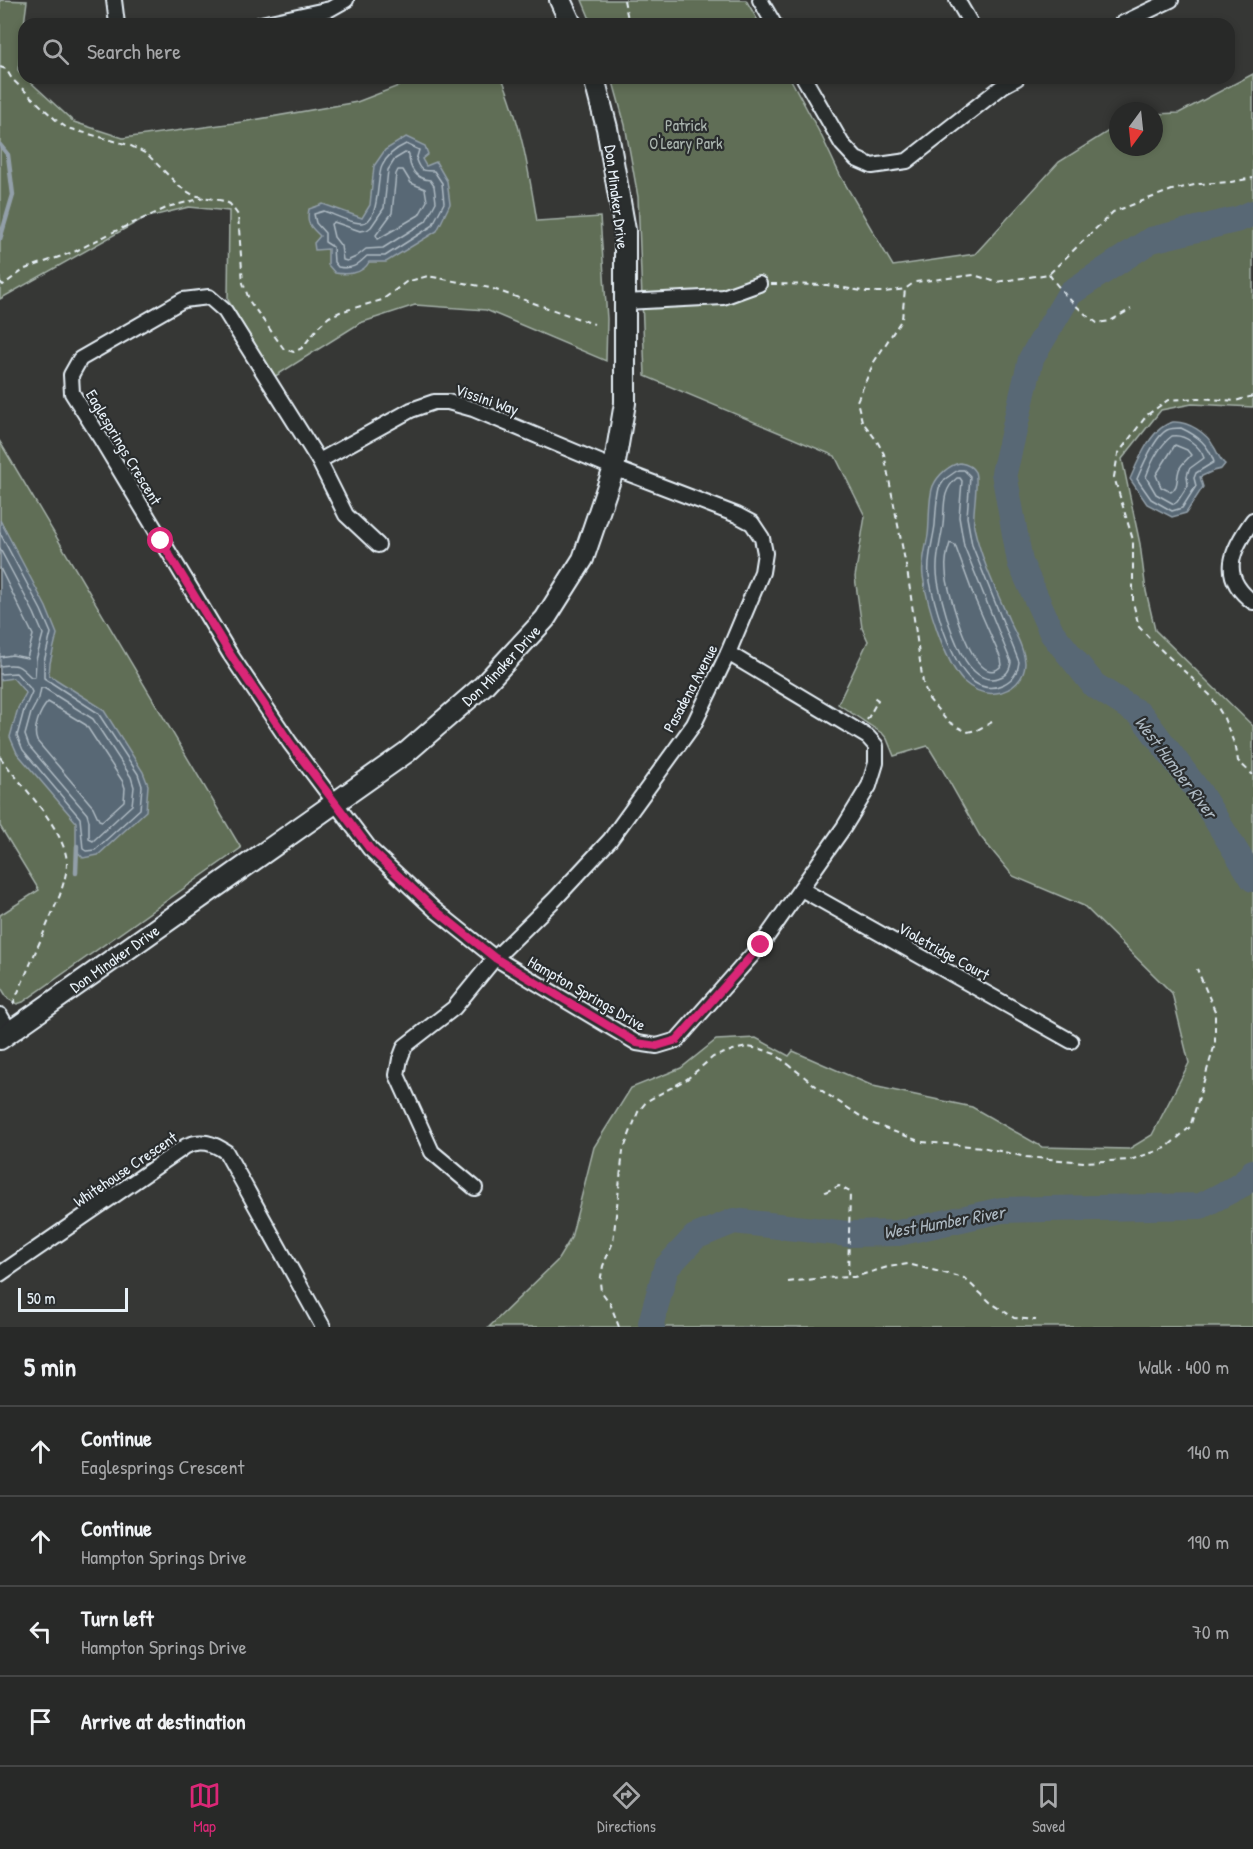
<!DOCTYPE html>
<meta charset="utf-8">
<style>
body{margin:0;font-family:"Patrick Hand",sans-serif;background:#303130;color:#f1f3f6}
.compass{position:absolute;left:1109px;top:102px;width:54px;height:54px;border-radius:50%;background:#282928;box-shadow:0 3px 9px #0003;rotate:195deg}
.scale{position:absolute;left:18px;bottom:15px;width:110px;box-sizing:border-box;padding-left:6px;border:3px solid #e8f1f8;border-top:0;font-size:16px;line-height:21px;white-space:nowrap;color:#e8f1f8;-webkit-text-stroke:4px #2a2d2e;paint-order:stroke}
.stop{position:absolute;width:18px;height:18px;margin:-14px;border:4px solid #db2777;border-radius:50%;background:#fff}
.stop.end{background:#db2777;border-color:#fff;box-shadow:0 2px 6px #0008}
.list{margin:0;padding:0;list-style:none}
h2{display:flex;justify-content:space-between;align-items:center;height:78px;margin:0;padding:0 24px;font-size:26px}
h2 small{font-size:20px;font-weight:400;color:#a5a6a8}
.list li{display:grid;grid-template-columns:39px 1fr auto;gap:18px;align-items:center;box-sizing:border-box;height:90px;padding:0 24px;border-top:2px solid #444545}
.list b{display:block;font-size:22px;white-space:nowrap}
.list p{margin:0;font-size:20px;white-space:nowrap;color:#a5a6a8}
.list em{font-size:20px;font-style:normal;color:#a5a6a8}
.icon{flex:none;width:33px;height:33px;fill:none;stroke:currentColor;stroke-width:2;stroke-linecap:round;stroke-linejoin:round}
.map{position:relative;flex:none;width:1253px;height:1327px;overflow:hidden}
.search{position:absolute;background:#282928;box-shadow:0 3px 9px #0003;left:18px;right:18px;top:18px;height:66px;display:flex;align-items:center;gap:15px;box-sizing:border-box;padding:0 21px;border-radius:18px;color:#a5a6a8;font-size:22px}
.sheet{height:438px;background:#282928}
nav{display:flex;justify-content:space-around;align-items:center;box-sizing:border-box;height:84px;border-top:2px solid #444545;background:#282928;font-size:16px;color:#a5a6a8}
nav a{display:grid;justify-items:center;gap:3px}
nav .on{color:#db2777}
.map>svg:first-child{display:block}
.green{fill:#616e57;stroke:#a4b0a8;stroke-width:1.5}
.water{fill:#586874;stroke:#929fa9;stroke-width:1.5}
.lines{fill:none;stroke-linecap:round;stroke-linejoin:round}
.shore{stroke:#aebac3;stroke-width:1.5}
.stream{stroke:#929fa9;stroke-width:4.5}
.river{stroke:#586874;stroke-width:26}
.street-casing{stroke:#e8f1f8;stroke-width:18}
.secondary-casing{stroke:#e8f1f8;stroke-width:24}
.path{stroke:#e8f1f8;stroke-width:2;stroke-dasharray:6 4.5;stroke-linecap:butt}
.street{stroke:#2a2d2e;stroke-width:14}
.secondary{stroke:#2a2d2e;stroke-width:20}
.route{stroke:#db2777;stroke-width:8}
.labels{text-anchor:middle;dominant-baseline:central;stroke-width:4.5;stroke-linejoin:round;paint-order:stroke}
.park-label{font-size:16px;fill:#abb6b0;stroke:#2a2d2e}
.street-label{font-size:16px;fill:#e8f1f8;stroke:#2a2d2e}
.water-label{font-size:18px;font-style:italic;fill:#aebac3;stroke:#2a2d2e}
</style>
<div class="map">
<svg width="1253" height="1327" viewBox="0 0 1253 1327">
<rect width="100%" height="100%" fill="#363735"/>
<filter id="ink" filterUnits="userSpaceOnUse"><feTurbulence type="fractalNoise" baseFrequency=".0167" numOctaves="2"/><feDisplacementMap in="SourceGraphic" scale="12" xChannelSelector="R" yChannelSelector="G"/><feConvolveMatrix kernelMatrix="1 2 1 2 8 2 1 2 1" color-interpolation-filters="sRGB"/></filter>
<g filter="url(#ink)">
<g class="green">
<path d="M0,0L27,1L18,70L24,78H26L74,122L123,138L242,122L357,102L419,78H502C521,123 529,173 537,221L600,217L607,319L606,361L486,310L415,305L360,323L274,377L228,300L229,211L189,207L144,218L0,299Z"/>
<polygon points="582,0 746,0 760,24 592,24"/>
<polygon points="1253,74 1253,407 1192,404 1161,410 1122,459 1140,544 1146,591 1155,630 1253,726 1253,1327 489,1327 557,1261 571,1238 594,1147 631,1088 681,1068 716,1040 756,1038 789,1056 793,1051 873,1086 972,1107 1042,1147 1129,1149 1152,1135 1189,1063 1172,993 1084,906 1013,876 980,836 942,769 928,746 894,756 887,739 883,734 838,704 868,641 862,628 855,577 865,516 835,456 645,376 638,197 625,125 612,78 790,78 822,137 841,177 893,266 975,254 1059,162 1118,125 1118,147 1154,147 1154,114 1179,113"/>
<polygon points="0,442 241,848 23,1002 17,1004 8,999 0,986 0,915 39,890 0,826"/>
</g>
<g class="water">
<path d="M406,137L425,146L428,154L422,159L426,166L436,162L447,181L450,204L437,231L386,262H369C363,274 347,275 335,273L328,265V249L315,250L314,243L320,236C310,226 306,224 309,209L323,204L362,218L370,205L374,166L385,150Z"/>
<path d="M1173,422C1188,421 1207,433 1214,447C1218,453 1219,459 1225,464L1221,469L1213,471L1200,477L1203,487L1186,513L1172,517L1147,504L1130,479C1138,461 1151,427 1173,422Z"/>
<path d="M960,463C966,464 972,466 975,472C979,483 972,512 974,527C981,559 996,590 1009,620C1015,633 1024,648 1025,663C1025,679 1012,691 996,693C984,695 972,689 963,681C944,660 927,604 923,576C921,562 926,548 928,535C930,520 928,499 933,486C938,475 949,465 960,463Z"/>
<polygon points="0,520 46,607 57,634 50,663 49,675 103,709 143,772 148,785 146,811 98,855 83,858 76,850 76,822 17,753 10,737 18,708 26,693 13,678 0,680"/>
</g>
<g class="lines">
<g class="shore">
<path d="M406,144L419,150L416,160C421,173 423,170 434,171L442,183L444,203L432,226L385,256H367C357,265 353,270 338,267L334,262L333,247L325,242V233L316,223L314,214L324,211C335,215 348,222 360,223C381,225 376,177 382,166C387,155 395,149 406,144Z"/>
<path d="M405,153L409,154C409,169 416,179 430,180L434,186L436,202L426,221L383,248L366,249L356,257L347,261L343,260L341,246L334,237L331,224L334,222L360,231L367,230L371,227L384,208L388,170L395,159Z"/>
<polygon points="398,170 403,170 411,183 425,189 427,201 419,215 378,239 376,235 392,213 396,174"/>
<path d="M1181,428C1198,436 1208,444 1214,462L1196,473L1194,478L1196,486L1182,508L1172,511L1151,499L1137,479C1142,467 1155,436 1167,430C1171,428 1176,428 1181,428Z"/>
<path d="M1172,436C1185,434 1200,446 1204,458L1189,469L1187,476L1188,485L1177,502L1174,504L1156,494L1146,477C1151,463 1160,445 1172,436Z"/>
<path d="M1175,445L1187,450L1191,455C1187,460 1181,464 1179,470C1176,480 1179,486 1171,492L1161,487L1156,475Z"/>
<path d="M958,470H964L970,476L967,517L972,545L1019,662C1017,683 993,694 975,683C964,676 956,660 951,649C942,629 932,596 929,575C927,558 933,541 935,525C936,512 936,501 939,488L945,479Z"/>
<path d="M957,478H960L962,481L959,517L964,546L1011,662C1010,671 1006,676 998,678C970,686 955,641 948,621C944,607 937,585 937,571C936,556 941,540 943,525C945,507 941,491 957,478Z"/>
<polyline points="0,533 41,610 51,633 44,662 44,678 98,713 138,774 142,786 140,809 95,850 86,851 83,849 80,818 23,750 17,736 24,710 32,692 30,688 16,673 0,674"/>
<path d="M950,543L955,545L974,597L1001,659L1002,665C975,697 946,587 946,571C945,562 947,552 950,543Z"/>
<path d="M0,549L34,613L43,634L36,660L35,677H31C19,665 17,663 0,666"/>
<polyline points="0,568 33,635 27,658 12,655 0,657"/>
<polygon points="41,688 44,688 93,719 131,777 134,787 132,805 93,841 89,839 89,821 87,814 29,746 25,735 31,713 39,698"/>
<path d="M48,702L86,725L123,782L125,788L124,801L102,821L99,820L93,807L37,741C32,729 40,711 48,702Z"/>
</g>
<g class="stream">
<polyline points="0,145 8,155 13,195 0,239"/>
<polyline points="76,873 77,846"/>
</g>
<g class="river">
<polyline points="1253,213 1239,219 1151,240 1070,293 1031,359 1004,473 1020,562 1052,633 1094,685 1141,715 1199,792 1253,879"/>
<polyline points="652,1327 651,1323 666,1268 695,1237 734,1221 848,1234 898,1233 1002,1210 1201,1206 1243,1184 1253,1172"/>
</g>
<g class="street-casing">
<g id="street">
<polyline points="114,0 117,24"/>
<polyline points="760,0 774,24"/>
<polyline points="957,0 971,24"/>
<polyline points="261,24 330,9 346,0"/>
<polyline points="1121,24 1171,0"/>
<polyline points="804,78 842,144 856,159 872,166 907,161 1004,85 1017,78"/>
<polyline points="625,302 723,297 759,284"/>
<polyline points="319,461 411,410 434,402 448,402 473,409 614,468 737,515 752,523 762,538 765,553 762,572 728,653 694,724 610,840 555,899 495,958 454,1008 405,1046 400,1059 397,1075 432,1152 475,1188"/>
<path d="M1253,520C1232,549 1218,576 1253,602"/>
<polyline points="378,545 346,515 319,461 225,311 209,297 183,300 80,359 71,375 72,393 101,439 230,654 290,743 370,849 434,909 495,958 637,1043 657,1046 677,1040 761,945 844,827 869,786 876,763 876,746 868,737 728,653"/>
<polyline points="801,889 1071,1041"/>
<polyline points="0,1015 10,1032"/>
<path d="M0,1274L186,1146C202,1139 213,1143 226,1152L323,1327"/>
</g>
</g>
<g class="secondary-casing">
<g id="secondary">
<polyline points="560,0 571,24"/>
<path id="s1" d="M0,1039L407,752L483,686L545,619L583,559L614,468L625,403V230L607,128L594,78"/>
</g>
</g>
<g class="path">
<polyline points="624,0 629,24"/>
<polyline points="0,67 6,69 12,79 56,120 67,128 129,145 147,154 180,187 193,195 224,201 230,204 238,215 243,283 250,302 284,349 294,352 302,348 319,326 329,317 340,312 382,300 406,282 428,276 490,288 594,324"/>
<path d="M1049,274C1060,291 1081,312 1097,323L1110,321L1131,309"/>
<polyline points="0,282 3,285 25,269 76,251 111,233 171,206 204,198"/>
<polyline points="771,284 827,285 867,292 885,292 905,289"/>
<polyline points="1253,396 1235,401 1199,398 1168,400 1147,415 1118,454 1114,477 1133,540 1133,602 1139,627 1157,646 1210,695 1223,716 1236,748 1238,761 1253,775"/>
<polyline points="867,720 878,700 872,696"/>
<polyline points="992,722 977,730 967,732 947,721 929,699 923,683 908,576 884,454 877,441 862,421 857,401 874,362 902,319 905,289 915,282 974,275 996,282 1049,274 1113,212 1172,190 1199,184 1231,182 1253,178"/>
<path d="M0,757C20,784 66,830 67,863C67,874 63,884 60,895L13,1004"/>
<polyline points="825,1192 839,1186 850,1192 848,1277"/>
<polyline points="788,1282 824,1278 854,1277 888,1267 908,1264 964,1278 990,1302 1014,1318 1036,1320"/>
<polyline points="619,1327 610,1303 601,1291 600,1282 603,1266 613,1242 623,1151 638,1112 647,1101 687,1079 713,1057 733,1050 747,1047 761,1049 775,1054 825,1093 871,1123 922,1142 982,1147 1026,1157 1084,1162 1130,1160 1166,1148 1190,1127 1215,1044 1215,1011 1197,969"/>
</g>
<use href="#street" class="street"/>
<use href="#secondary" class="secondary"/>
</g>
</g>
<g class="lines" filter="url(#ink)">
<polyline class="route" points="161,541 230,654 290,743 370,849 434,909 495,958 637,1043 657,1046 677,1040 761,945"/>
</g>
<g class="labels">
<g class="park-label">
<text x="686" y="125">Patrick<tspan x="686" dy="18">O'Leary Park</tspan></text>
</g>
<g class="street-label">
<text transform="translate(617 197) rotate(83)">Don Minaker Drive</text>
<text transform="translate(487 399) rotate(19)">Vissini Way</text>
<text transform="translate(124 447) rotate(59)">Eaglesprings Crescent</text>
<text stroke="none"><textPath href="#s1" startOffset="626">Don Minaker Drive</textPath></text>
<text transform="translate(690 688) rotate(-62)">Pasadena Avenue</text>
<text transform="translate(944 951) rotate(29)">Violetridge Court</text>
<text stroke="none"><textPath href="#s1" startOffset="140">Don Minaker Drive</textPath></text>
<text transform="translate(587 993) rotate(30)">Hampton Springs Drive</text>
<text transform="translate(125 1169) rotate(-34)">Whitehouse Crescent</text>
</g>
<g class="water-label">
<text transform="translate(1176 767) rotate(53)">West Humber River</text>
<text transform="translate(944 1222) rotate(-10)">West Humber River</text>
</g>
</g>
</svg>
<svg class="compass" viewBox="-18 -18 36 36"><path d="M0-13l5 13h-10z" fill="#e53935"/><path d="M0 13l5-13h-10z" fill="#a5a6a8"/></svg>
<div class="scale">50 m</div>
<div class="stop" style="left:161px;top:541px"></div>
<div class="stop end" style="left:761px;top:945px"></div>
<div class="search"><svg class="icon" aria-label="search" viewBox="0 0 24 24"><circle cx="10" cy="10" r="6"/><path d="M15 15l6 6"/></svg>Search here</div>
</div>
<section class="sheet">
<h2>5 min<small>Walk · 400 m</small></h2>
<ul class="list">
<li><svg class="icon" aria-label="ahead" viewBox="0 0 24 24"><path d="M12 20V5M6 11l6-6 6 6"/></svg><div><b>Continue</b><p>Eaglesprings Crescent</p></div><em>140 m</em></li>
<li><svg class="icon" aria-label="ahead" viewBox="0 0 24 24"><path d="M12 20V5M6 11l6-6 6 6"/></svg><div><b>Continue</b><p>Hampton Springs Drive</p></div><em>190 m</em></li>
<li><svg class="icon" aria-label="left" viewBox="0 0 24 24"><path d="M17 20v-9H6M10 6l-5 5 5 5"/></svg><div><b>Turn left</b><p>Hampton Springs Drive</p></div><em>70 m</em></li>
<li><svg class="icon" aria-label="arrive" viewBox="0 0 24 24"><path d="M6 21V4h12l-3 4 3 4H6"/></svg><div><b>Arrive at destination</b></div></li>
</ul>
</section>
<nav>
<a class="on"><svg class="icon" aria-label="map" viewBox="0 0 24 24"><path d="M3 6l6-2 6 2 6-2v14l-6 2-6-2-6 2zM9 4v14M15 6v14"/></svg>Map</a>
<a><svg class="icon" aria-label="directions" viewBox="0 0 24 24"><path d="M12 3l9 9-9 9-9-9zM9 14v-3h6M13 9l2 2-2 2"/></svg>Directions</a>
<a><svg class="icon" aria-label="saved" viewBox="0 0 24 24"><path d="M7 4h10v16l-5-4-5 4z"/></svg>Saved</a>
</nav>
